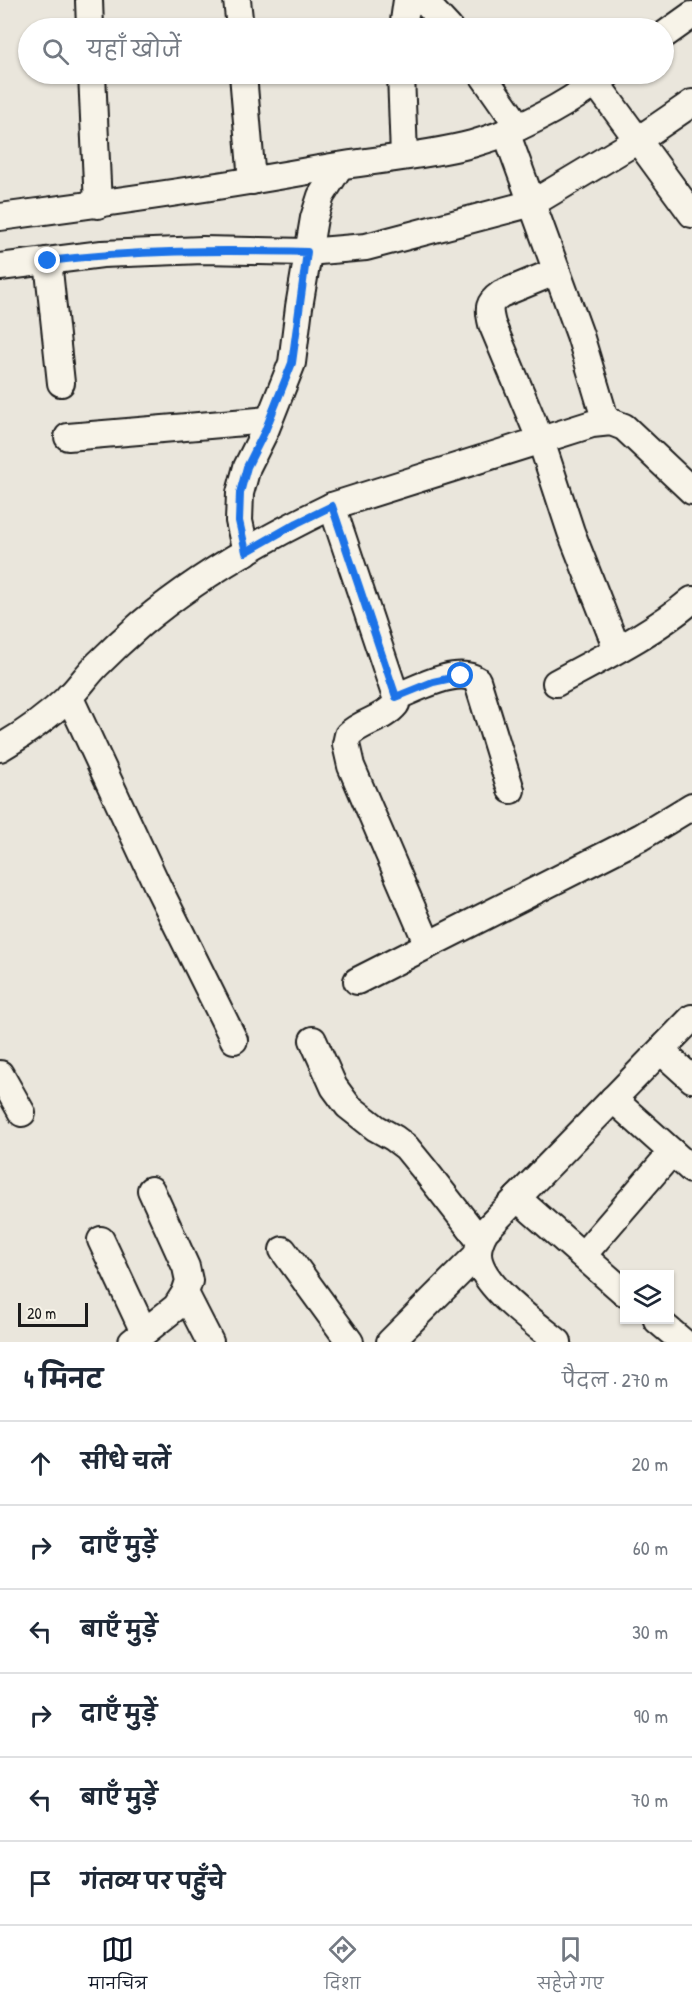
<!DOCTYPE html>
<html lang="hi">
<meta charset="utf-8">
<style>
body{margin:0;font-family:"Patrick Hand","Playpen Sans Deva",sans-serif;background:#f2f2f3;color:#1f2937}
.controls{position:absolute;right:18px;bottom:18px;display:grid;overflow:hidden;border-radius:0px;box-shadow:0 2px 4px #0004}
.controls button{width:54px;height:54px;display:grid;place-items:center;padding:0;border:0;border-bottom:2px solid #e0e1e3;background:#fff;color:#1f2937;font:30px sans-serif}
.scale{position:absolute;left:18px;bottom:15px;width:70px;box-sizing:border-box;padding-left:6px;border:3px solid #1c1c1c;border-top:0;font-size:16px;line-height:21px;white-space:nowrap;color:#1c1c1c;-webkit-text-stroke:4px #f7f3e8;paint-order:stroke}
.stop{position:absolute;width:18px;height:18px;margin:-14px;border:4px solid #1a73e8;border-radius:50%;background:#fff}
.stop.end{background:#1a73e8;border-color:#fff;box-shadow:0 2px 6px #0008}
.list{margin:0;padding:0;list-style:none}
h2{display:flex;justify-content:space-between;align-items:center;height:78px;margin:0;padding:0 24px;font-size:26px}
h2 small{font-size:20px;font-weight:400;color:#747a83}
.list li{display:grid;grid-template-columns:39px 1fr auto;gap:18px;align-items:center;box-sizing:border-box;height:84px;padding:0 24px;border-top:2px solid #e0e1e3}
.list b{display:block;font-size:22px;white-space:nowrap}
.list em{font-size:20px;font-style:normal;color:#747a83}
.icon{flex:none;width:33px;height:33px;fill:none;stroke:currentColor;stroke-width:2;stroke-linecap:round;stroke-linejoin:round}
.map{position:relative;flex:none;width:692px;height:1342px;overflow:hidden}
.search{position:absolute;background:#fff;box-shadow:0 2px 4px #0004;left:18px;right:18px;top:18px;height:66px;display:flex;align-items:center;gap:15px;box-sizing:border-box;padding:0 21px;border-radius:33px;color:#747a83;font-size:22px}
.sheet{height:582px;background:#fff}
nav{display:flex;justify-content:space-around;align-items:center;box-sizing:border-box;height:84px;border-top:2px solid #e0e1e3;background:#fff;font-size:16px;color:#747a83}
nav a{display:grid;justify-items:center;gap:3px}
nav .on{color:#111827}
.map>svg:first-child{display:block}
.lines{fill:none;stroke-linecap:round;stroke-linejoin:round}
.minor-casing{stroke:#1c1c1c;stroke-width:30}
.minor{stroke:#f7f3e8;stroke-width:26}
.route{stroke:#1a73e8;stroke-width:8}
</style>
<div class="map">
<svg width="692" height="1342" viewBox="0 0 692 1342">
<rect width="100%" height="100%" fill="#eae6dc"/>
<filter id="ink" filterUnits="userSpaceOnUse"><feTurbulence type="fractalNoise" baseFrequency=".0167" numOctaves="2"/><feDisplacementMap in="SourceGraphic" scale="12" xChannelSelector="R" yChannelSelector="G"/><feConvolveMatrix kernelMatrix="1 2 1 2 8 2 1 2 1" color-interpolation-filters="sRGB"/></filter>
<g filter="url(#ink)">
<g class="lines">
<g class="minor-casing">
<g id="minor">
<polyline points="89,0 90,28"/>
<polyline points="237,0 240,28"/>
<polyline points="423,0 449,28"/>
<polyline points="403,28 407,0"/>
<polyline points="664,35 692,15"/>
<polyline points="92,74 98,205"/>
<polyline points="243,74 252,181"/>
<polyline points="401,74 404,156"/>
<polyline points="482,74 519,127"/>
<polyline points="596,83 692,214"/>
<polyline points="506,132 580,335 606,422"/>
<path d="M0,217C107,203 213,188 319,169C370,160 422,157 472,144C522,130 566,105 608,74"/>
<polyline points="48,261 61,383"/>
<polyline points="0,267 102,254 203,250 307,252 366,247 533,203 638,140 692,103"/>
<path d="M557,271L501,294C488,303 488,308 492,324L541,441L571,532L617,649"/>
<polyline points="68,437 269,420"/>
<path d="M332,506L396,697V704C383,720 362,721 348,735L346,744L351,766L428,945"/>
<polyline points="246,552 239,521 240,493 247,467 265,431 292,363 299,307 314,218 321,196 340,166"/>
<path d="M556,683C602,658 652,634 692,600"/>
<polyline points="69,696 157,885 234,1040"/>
<path d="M396,697C416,689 457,666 477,680L511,790"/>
<path d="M0,748C24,734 50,715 70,696C80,686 87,675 97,665C111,651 126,637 141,624C198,576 265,538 332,506L592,424L611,422L624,427L692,491"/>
<polyline points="357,981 641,837 692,806"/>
<polyline points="313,1040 334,1087 348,1106 376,1128 394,1138 406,1147 424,1169 480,1241"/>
<polyline points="661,1051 692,1079"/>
<polyline points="0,1074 22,1113"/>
<polyline points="613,1099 692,1170"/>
<polyline points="517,1198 624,1292"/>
<polyline points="101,1240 144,1332"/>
<polyline points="283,1250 350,1342"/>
<polyline points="583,1255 672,1152"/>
<polyline points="185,1293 210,1342"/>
<polyline points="657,1320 683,1342"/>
<polyline points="132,1342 176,1307 185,1293 189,1281 186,1267 151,1190"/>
<polyline points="390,1342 478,1254"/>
<path d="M558,1342C535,1323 478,1284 478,1253C478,1245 481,1238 485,1231L692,1018"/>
</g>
</g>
<use href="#minor" class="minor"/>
</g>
</g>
<g class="lines" filter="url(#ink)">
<path class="route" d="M48,261C136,250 219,250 307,252L292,363L265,431L247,467L240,493L239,521L246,552L297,523L332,506L396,697L433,682L461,676"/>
</g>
</svg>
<div class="controls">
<button><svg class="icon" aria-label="layers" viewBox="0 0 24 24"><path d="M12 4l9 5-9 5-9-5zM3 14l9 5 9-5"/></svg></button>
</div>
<div class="scale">20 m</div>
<div class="stop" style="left:461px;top:676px"></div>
<div class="stop end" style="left:48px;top:261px"></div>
<div class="search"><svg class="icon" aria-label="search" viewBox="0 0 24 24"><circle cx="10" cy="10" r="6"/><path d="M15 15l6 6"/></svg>यहाँ खोजें</div>
</div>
<section class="sheet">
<h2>4 मिनट<small>पैदल · 270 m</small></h2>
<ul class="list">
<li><svg class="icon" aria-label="ahead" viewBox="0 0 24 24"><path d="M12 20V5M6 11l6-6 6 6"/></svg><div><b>सीधे चलें</b></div><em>20 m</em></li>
<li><svg class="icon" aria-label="right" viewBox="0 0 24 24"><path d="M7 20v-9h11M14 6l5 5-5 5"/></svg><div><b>दाएँ मुड़ें</b></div><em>60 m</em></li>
<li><svg class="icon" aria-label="left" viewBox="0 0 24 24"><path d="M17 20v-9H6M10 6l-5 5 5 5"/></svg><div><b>बाएँ मुड़ें</b></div><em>30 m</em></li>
<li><svg class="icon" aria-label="right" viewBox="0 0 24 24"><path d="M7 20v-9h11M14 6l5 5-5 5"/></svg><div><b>दाएँ मुड़ें</b></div><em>90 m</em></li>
<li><svg class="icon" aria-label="left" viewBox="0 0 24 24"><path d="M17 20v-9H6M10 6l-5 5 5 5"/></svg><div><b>बाएँ मुड़ें</b></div><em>70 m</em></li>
<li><svg class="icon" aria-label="arrive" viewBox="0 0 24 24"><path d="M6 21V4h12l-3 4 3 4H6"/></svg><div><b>गंतव्य पर पहुँचे</b></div></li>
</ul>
</section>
<nav>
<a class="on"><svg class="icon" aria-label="map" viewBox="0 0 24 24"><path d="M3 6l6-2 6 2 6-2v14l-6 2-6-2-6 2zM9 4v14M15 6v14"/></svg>मानचित्र</a>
<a><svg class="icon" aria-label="directions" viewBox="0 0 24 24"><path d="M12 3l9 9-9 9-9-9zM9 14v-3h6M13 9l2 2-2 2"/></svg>दिशा</a>
<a><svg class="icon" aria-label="saved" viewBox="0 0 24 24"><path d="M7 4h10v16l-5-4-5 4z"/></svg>सहेजे गए</a>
</nav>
